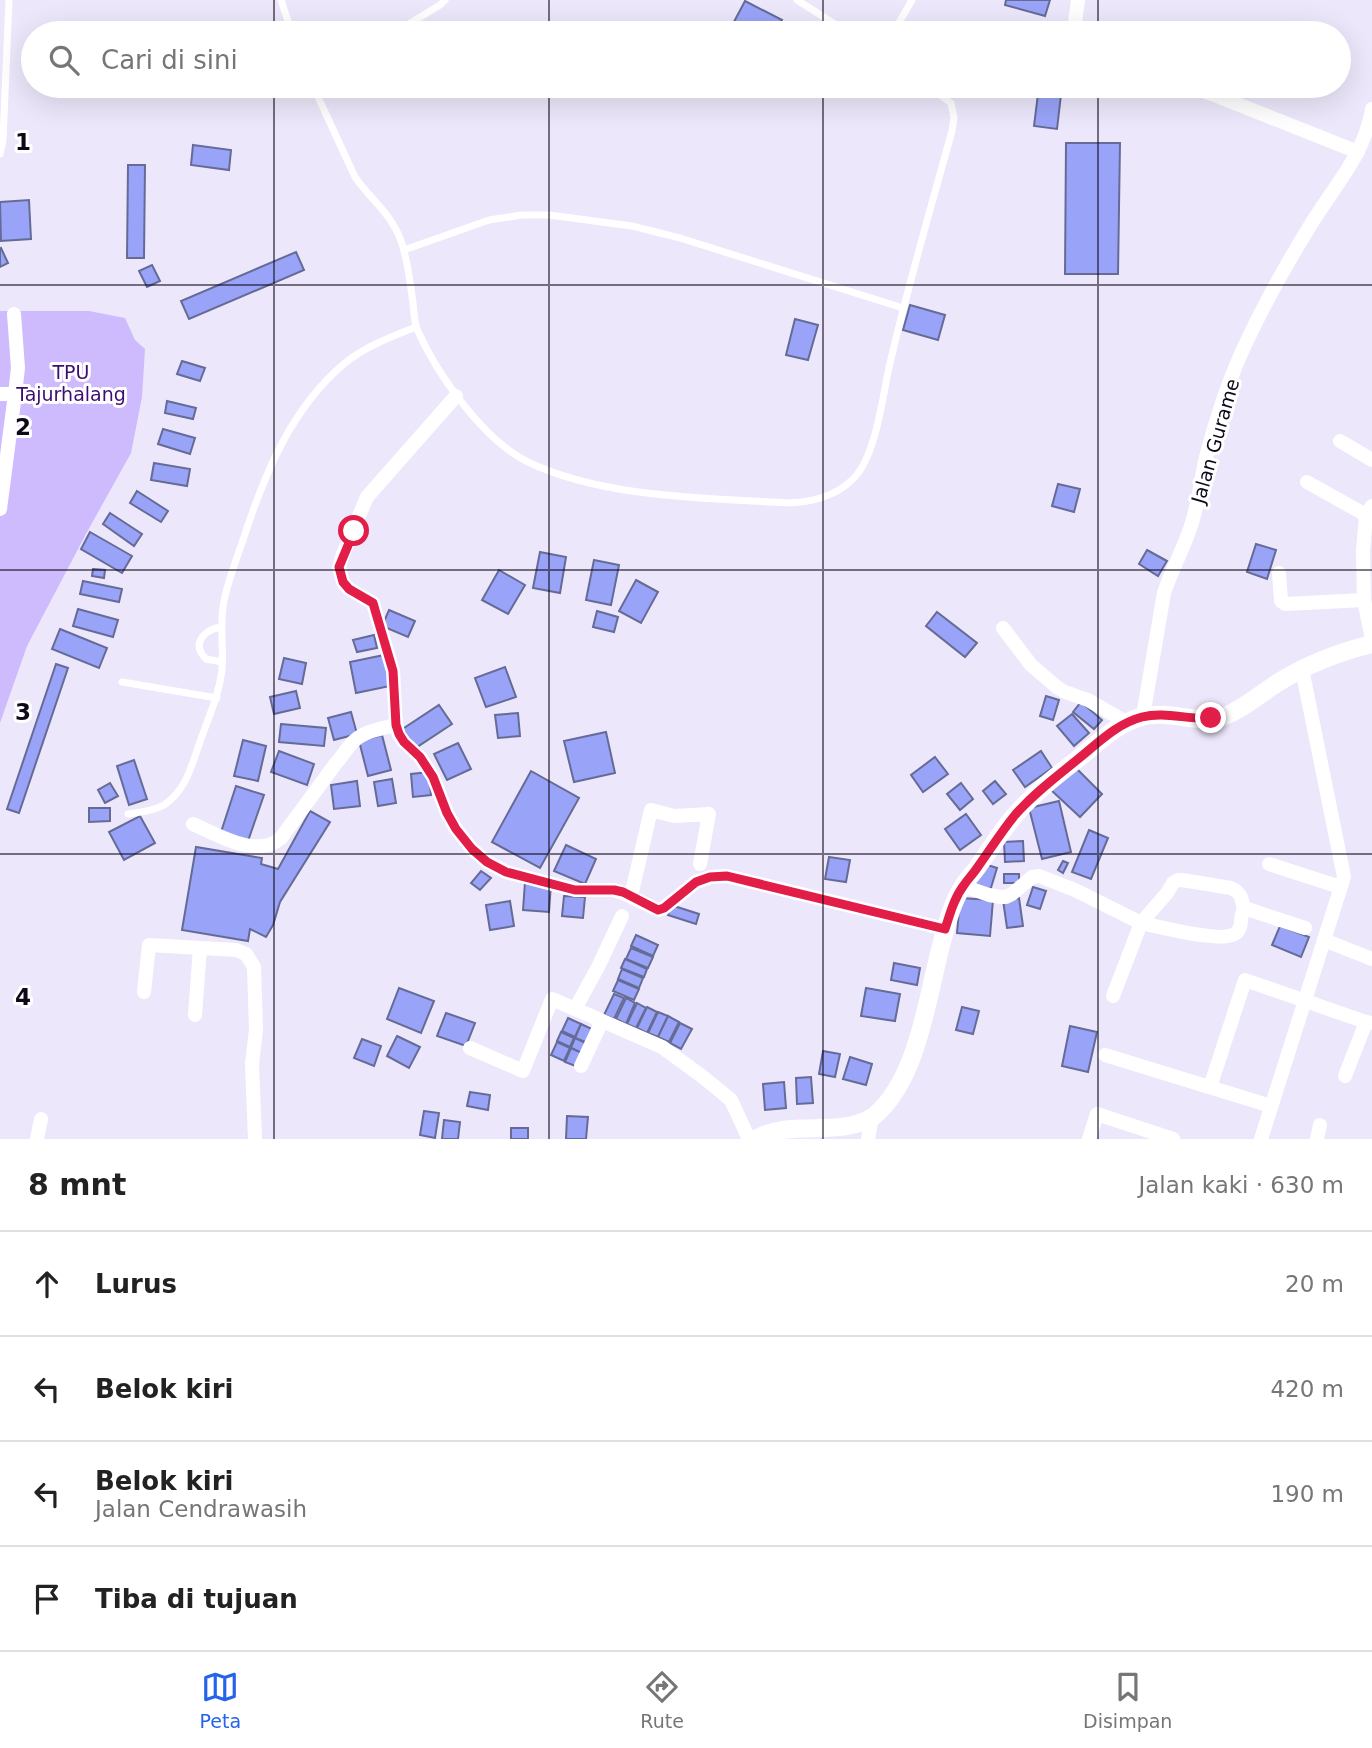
<!DOCTYPE html>
<html lang="id">
<meta charset="utf-8">
<style>
body{margin:0;font-family:"DejaVu Sans",sans-serif;background:#f6f6f6;color:#222}
.stop{position:absolute;width:21px;height:21px;margin:-16px;border:5px solid #e11d48;border-radius:50%;background:#fff}
.stop.end{background:#e11d48;border-color:#fff;box-shadow:0 2px 7px #0008}
.list{margin:0;padding:0;list-style:none}
h2{display:flex;justify-content:space-between;align-items:center;height:91px;margin:0;padding:0 28px;font-size:30px}
h2 small{font-size:23px;font-weight:400;color:#767676}
.list li{display:grid;grid-template-columns:46px 1fr auto;gap:21px;align-items:center;box-sizing:border-box;height:105px;padding:0 28px;border-top:2px solid #e0e0e0}
.list b{display:block;font-size:26px;white-space:nowrap}
.list p{margin:0;font-size:23px;white-space:nowrap;color:#767676}
.list em{font-size:23px;font-style:normal;color:#767676}
.icon{flex:none;width:38px;height:38px;fill:none;stroke:currentColor;stroke-width:2;stroke-linecap:round;stroke-linejoin:round}
.map{position:relative;flex:none;width:1372px;height:1139px;overflow:hidden}
.search{position:absolute;background:#fff;box-shadow:0 7px 28px #0002;left:21px;right:21px;top:21px;height:77px;display:flex;align-items:center;gap:18px;box-sizing:border-box;padding:0 24px;border-radius:38px;color:#767676;font-size:26px}
.sheet{height:511px;background:#fff}
nav{display:flex;justify-content:space-around;align-items:center;box-sizing:border-box;height:98px;border-top:2px solid #e0e0e0;background:#fff;font-size:19px;color:#767676}
nav a{display:grid;justify-items:center;gap:4px}
nav .on{color:#2563eb}
.map>svg:first-child{display:block}
.green{fill:#cebbfd}
.building{fill:#99a4f9;stroke:#656b96;stroke-width:2}
.lines{fill:none;stroke-linecap:round;stroke-linejoin:round}
.service{stroke:#fff;stroke-width:7}
.minor{stroke:#fff;stroke-width:14}
.tertiary{stroke:#fff;stroke-width:18}
.route{stroke:#e11d48;stroke-width:9}
.grid{fill:none;stroke:#0e0919;stroke-width:2;stroke-opacity:0.55}
.labels{text-anchor:middle;dominant-baseline:central;stroke-width:6;stroke-linejoin:round;paint-order:stroke}
.park-label{font-size:19px;fill:#3d0d72;stroke:#fff}
.street-label{font-size:19px;fill:#0e0919;stroke:#fff}
.grid-label{font-size:23px;text-anchor:middle;font-weight:bold;fill:#0e0919;stroke:#fff;stroke-width:6;stroke-linejoin:round;paint-order:stroke}
</style>
<div class="map">
<svg width="1372" height="1139" viewBox="0 0 1372 1139">
<rect width="100%" height="100%" fill="#ede7fb"/>
<polygon class="green" points="0,311 89,311 125,318 135,340 145,349 142,397 131,453 87,532 27,646 0,723"/>
<g class="building">
<polygon points="1006,0 1050,0 1045,16 1005,5"/>
<polygon points="745,1 782,20 774,33 728,33"/>
<polygon points="1039,86 1062,86 1057,129 1034,126"/>
<polygon points="1066,143 1120,143 1118,274 1065,274"/>
<polygon points="193,145 231,150 229,170 191,165"/>
<polygon points="128,165 145,165 144,258 127,258"/>
<polygon points="29,200 31,239 1,241 0,202"/>
<polygon points="1,248 8,263 0,267 0,249"/>
<polygon points="296,252 304,270 189,319 181,301"/>
<polygon points="152,265 160,281 147,287 139,271"/>
<polygon points="910,305 945,315 938,340 903,330"/>
<polygon points="795,319 818,325 808,360 786,355"/>
<polygon points="182,361 205,368 200,381 177,374"/>
<polygon points="167,401 196,408 193,419 165,413"/>
<polygon points="163,429 195,438 190,454 158,444"/>
<polygon points="154,463 190,469 187,486 151,480"/>
<polygon points="1058,484 1080,489 1074,512 1052,506"/>
<polygon points="137,491 168,511 161,522 130,503"/>
<polygon points="110,513 142,534 134,546 103,524"/>
<polygon points="90,532 132,556 122,573 81,549"/>
<polygon points="1256,544 1276,550 1267,579 1247,572"/>
<polygon points="1147,550 1167,561 1158,576 1139,564"/>
<polygon points="540,552 566,557 560,593 533,588"/>
<polygon points="594,560 619,565 611,605 586,600"/>
<polygon points="93,569 105,570 104,578 92,576"/>
<polygon points="499,570 525,585 508,614 482,600"/>
<polygon points="636,580 658,592 641,623 619,611"/>
<polygon points="83,581 122,589 119,602 80,594"/>
<polygon points="78,609 118,620 113,637 73,626"/>
<polygon points="389,610 415,621 408,637 382,626"/>
<polygon points="597,611 618,617 614,632 593,627"/>
<polygon points="937,612 977,643 965,657 926,626"/>
<polygon points="60,629 107,648 99,668 52,649"/>
<polygon points="374,635 377,648 357,652 353,640"/>
<polygon points="384,655 390,686 356,693 350,662"/>
<polygon points="284,658 306,663 302,684 279,679"/>
<polygon points="56,664 68,668 19,813 7,809"/>
<polygon points="505,667 516,697 486,707 475,678"/>
<polygon points="296,691 300,708 274,714 270,697"/>
<polygon points="1046,696 1059,700 1053,720 1040,716"/>
<polygon points="1081,702 1102,720 1094,729 1073,712"/>
<polygon points="439,705 452,724 414,749 401,730"/>
<polygon points="351,712 357,734 334,740 328,718"/>
<polygon points="518,713 520,736 498,738 495,715"/>
<polygon points="1072,714 1089,733 1074,746 1057,726"/>
<polygon points="281,724 326,728 324,746 279,742"/>
<polygon points="606,732 615,773 574,782 564,741"/>
<polygon points="382,735 391,770 368,776 359,741"/>
<polygon points="243,740 266,746 258,781 234,776"/>
<polygon points="458,743 471,769 447,780 434,754"/>
<polygon points="279,751 314,764 307,785 271,772"/>
<polygon points="1041,751 1052,768 1025,787 1013,770"/>
<polygon points="935,757 948,774 923,792 911,775"/>
<polygon points="134,760 147,799 129,805 117,766"/>
<polygon points="1074,766 1102,794 1080,817 1051,790"/>
<polygon points="531,771 579,798 540,868 492,842"/>
<polygon points="429,772 431,795 413,797 411,774"/>
<polygon points="392,779 396,803 378,806 374,782"/>
<polygon points="357,781 360,806 334,809 331,785"/>
<polygon points="995,781 1006,794 993,804 983,791"/>
<polygon points="110,783 118,796 105,803 98,790"/>
<polygon points="961,783 973,799 960,810 947,794"/>
<polygon points="236,786 264,795 248,841 221,832"/>
<polygon points="1059,801 1071,852 1042,859 1029,808"/>
<polygon points="89,808 110,808 110,821 89,822"/>
<polygon points="310,811 330,822 280,902 273,925 266,937 250,929 248,941 182,930 196,847 262,858 261,864 278,869"/>
<polygon points="966,814 981,835 960,850 945,829"/>
<polygon points="140,816 155,843 124,860 109,832"/>
<polygon points="1089,830 1108,838 1091,879 1072,872"/>
<polygon points="1023,841 1024,861 1005,862 1004,842"/>
<polygon points="566,845 596,859 585,884 554,871"/>
<polygon points="829,857 850,860 846,882 825,879"/>
<polygon points="1063,861 1068,863 1063,873 1058,870"/>
<polygon points="981,863 997,868 990,891 973,886"/>
<polygon points="481,871 491,878 480,890 471,883"/>
<rect x="1004" y="874" width="15" height="9"/>
<polygon points="525,882 551,884 549,912 523,910"/>
<polygon points="1033,887 1046,891 1040,909 1027,905"/>
<polygon points="564,896 585,897 583,918 562,916"/>
<polygon points="960,898 993,900 990,936 957,933"/>
<polygon points="1019,898 1023,926 1007,928 1003,900"/>
<polygon points="510,901 514,926 490,930 486,905"/>
<polygon points="671,905 699,914 696,924 668,915"/>
<polygon points="1280,926 1309,937 1301,957 1272,945"/>
<polygon points="636,935 658,945 653,956 631,946"/>
<polygon points="631,948 653,957 648,968 626,959"/>
<polygon points="625,959 647,969 644,977 621,968"/>
<polygon points="894,963 920,968 917,985 891,980"/>
<polygon points="622,969 643,978 639,988 618,979"/>
<polygon points="618,980 639,989 634,1000 613,991"/>
<polygon points="399,988 434,1001 421,1033 387,1019"/>
<polygon points="866,988 900,994 895,1021 861,1016"/>
<polygon points="614,994 624,998 614,1019 604,1015"/>
<polygon points="626,998 635,1003 626,1024 616,1019"/>
<polygon points="637,1003 646,1008 636,1028 627,1024"/>
<polygon points="647,1007 657,1012 647,1033 637,1028"/>
<polygon points="962,1007 979,1011 973,1034 956,1030"/>
<polygon points="658,1012 668,1016 658,1037 648,1033"/>
<polygon points="446,1013 475,1023 466,1046 437,1036"/>
<polygon points="668,1016 679,1022 669,1042 658,1037"/>
<polygon points="568,1018 581,1024 575,1037 562,1031"/>
<polygon points="680,1023 692,1029 681,1049 670,1043"/>
<polygon points="581,1024 594,1030 588,1043 575,1038"/>
<polygon points="1070,1026 1097,1032 1088,1072 1062,1066"/>
<polygon points="561,1032 574,1038 570,1047 557,1041"/>
<polygon points="397,1036 420,1047 409,1068 387,1056"/>
<polygon points="575,1038 588,1044 584,1054 571,1048"/>
<polygon points="362,1039 381,1046 374,1066 354,1058"/>
<polygon points="557,1042 570,1048 564,1061 551,1055"/>
<polygon points="571,1048 584,1054 578,1067 565,1062"/>
<polygon points="823,1051 840,1054 835,1077 819,1074"/>
<polygon points="850,1057 872,1064 866,1085 843,1079"/>
<polygon points="811,1077 813,1103 797,1104 796,1078"/>
<polygon points="784,1082 786,1108 765,1110 763,1084"/>
<polygon points="470,1092 490,1095 488,1110 467,1106"/>
<polygon points="424,1111 439,1113 435,1138 420,1135"/>
<polygon points="567,1116 588,1117 586,1139 566,1139"/>
<polygon points="444,1120 460,1122 458,1139 442,1139"/>
<rect x="511" y="1128" width="17" height="11"/>
</g>
<g class="lines">
<g class="service">
<polyline points="281,0 292,33"/>
<polyline points="797,0 849,33"/>
<polyline points="394,33 440,5 445,0"/>
<polyline points="893,33 912,0"/>
<path d="M313,86L355,177C371,200 391,213 401,241C408,260 410,283 413,303C414,311 414,321 417,329C436,373 484,441 528,462C603,498 706,498 788,503C816,502 842,495 859,472C878,445 883,391 891,359C909,282 931,207 952,131L954,117L951,103L927,86"/>
<polyline points="0,154 3,140 9,0"/>
<polyline points="404,250 489,220 522,215 549,215 632,226 680,238 903,308"/>
<path d="M220,627C203,631 191,644 206,659L222,662"/>
<polyline points="122,682 217,698"/>
<path d="M128,814C140,812 154,811 164,805C188,789 193,760 202,736C210,714 219,694 222,670C224,647 219,624 224,601C228,581 236,560 243,540C264,475 291,408 345,363C366,346 391,337 416,327"/>
</g>
<g class="minor">
<polyline points="1074,33 1074,30 1078,0"/>
<polyline points="1188,86 1217,96 1358,152"/>
<polyline points="0,394 15,394 18,368 14,314"/>
<polyline points="456,396 367,497 343,554 339,567 343,582 349,589 373,603 375,610 393,671 396,725 399,735 404,742 420,757 433,777 447,813 456,829 472,849 487,862 506,872 575,890 614,890 623,893 658,910 664,908 696,882 711,877 727,876 945,929"/>
<polyline points="1340,441 1372,460"/>
<polyline points="1307,482 1366,515"/>
<polyline points="1372,506 1366,515 1363,551 1364,600 1372,639"/>
<polyline points="0,509 15,394"/>
<polyline points="1279,573 1281,601 1285,604 1364,600"/>
<polyline points="1003,628 1031,665 1058,688 1065,692 1088,700 1126,722"/>
<path d="M1143,716L1164,593C1172,568 1186,545 1193,519C1199,499 1201,478 1206,457C1215,423 1226,388 1240,356C1260,311 1287,263 1313,221C1336,184 1365,153 1372,109"/>
<path d="M193,824C218,835 257,859 281,838L336,763C343,756 347,747 354,741C365,731 383,728 396,725"/>
<polyline points="1269,864 1340,887"/>
<path d="M963,886L989,895L1001,897H1006L1012,894L1032,877L1039,876L1075,890L1141,923L1167,893L1173,883L1178,880H1182L1231,888C1242,893 1242,899 1244,910"/>
<polyline points="631,896 651,810 674,816 709,814 700,864"/>
<polyline points="622,916 598,967 575,1009 662,1047 703,1077 731,1100 749,1139"/>
<polyline points="1324,940 1372,959"/>
<polyline points="144,992 149,945 236,950 246,954 254,967 256,1030 252,1064 255,1139"/>
<path d="M1113,996L1141,923C1158,926 1228,946 1238,931C1243,925 1239,916 1244,910L1247,909L1305,928"/>
<polyline points="195,1015 200,948"/>
<polyline points="470,1048 523,1071 552,999 575,1009"/>
<polyline points="1105,1055 1271,1106"/>
<polyline points="581,1066 602,1021"/>
<polyline points="1345,1076 1366,1022"/>
<polyline points="1210,1087 1245,980 1366,1022 1372,1023"/>
<polyline points="37,1139 41,1119"/>
<polyline points="868,1139 872,1117"/>
<polyline points="1089,1139 1097,1114 1173,1139"/>
<polyline points="1261,1139 1344,877 1302,669"/>
<polyline points="1317,1139 1320,1125"/>
</g>
<path class="tertiary" d="M756,1139C791,1118 839,1139 874,1116C921,1077 928,987 945,931C949,916 954,899 963,886C967,879 974,873 979,865C991,848 1002,830 1016,814C1036,791 1060,773 1084,754C1101,740 1119,723 1141,717C1168,709 1202,726 1225,716C1245,708 1261,693 1279,682C1308,664 1339,652 1372,644"/>
</g>
<g class="lines">
<path class="route" d="M354,531L339,567L343,582L349,589L373,603L375,610L393,671L396,725L399,734L404,742L420,757L433,777L447,813L456,829L472,849L487,862L506,872L575,890H614L623,892L658,910L664,908L696,882L710,877L727,876L945,929C950,914 954,898 964,885C968,879 973,874 977,868C990,850 1001,832 1015,815C1035,792 1060,774 1083,755C1101,740 1119,723 1142,717C1165,711 1188,720 1211,718"/>
</g>
<path class="grid" d="M274,0V33M549,0V33M823,0V33M1098,0V33M274,86V1139M549,86V1139M823,86V1139M1098,86V1139M0,285H1372M0,570H1372M0,854H1372"/>
<g class="labels">
<g class="park-label">
<text x="71" y="372">TPU<tspan x="71" dy="22">Tajurhalang</tspan></text>
</g>
<g class="street-label">
<text transform="translate(1215 441) rotate(-74)">Jalan Gurame</text>
</g>
</g>
<g class="grid-label">
<text x="23" y="150">1</text>
<text x="23" y="435">2</text>
<text x="23" y="720">3</text>
<text x="23" y="1005">4</text>
</g>
</svg>
<div class="stop" style="left:354px;top:531px"></div>
<div class="stop end" style="left:1211px;top:718px"></div>
<div class="search"><svg class="icon" aria-label="search" viewBox="0 0 24 24"><circle cx="10" cy="10" r="6"/><path d="M15 15l6 6"/></svg>Cari di sini</div>
</div>
<section class="sheet">
<h2>8 mnt<small>Jalan kaki · 630 m</small></h2>
<ul class="list">
<li><svg class="icon" aria-label="ahead" viewBox="0 0 24 24"><path d="M12 20V5M6 11l6-6 6 6"/></svg><div><b>Lurus</b></div><em>20 m</em></li>
<li><svg class="icon" aria-label="left" viewBox="0 0 24 24"><path d="M17 20v-9H6M10 6l-5 5 5 5"/></svg><div><b>Belok kiri</b></div><em>420 m</em></li>
<li><svg class="icon" aria-label="left" viewBox="0 0 24 24"><path d="M17 20v-9H6M10 6l-5 5 5 5"/></svg><div><b>Belok kiri</b><p>Jalan Cendrawasih</p></div><em>190 m</em></li>
<li><svg class="icon" aria-label="arrive" viewBox="0 0 24 24"><path d="M6 21V4h12l-3 4 3 4H6"/></svg><div><b>Tiba di tujuan</b></div></li>
</ul>
</section>
<nav>
<a class="on"><svg class="icon" aria-label="map" viewBox="0 0 24 24"><path d="M3 6l6-2 6 2 6-2v14l-6 2-6-2-6 2zM9 4v14M15 6v14"/></svg>Peta</a>
<a><svg class="icon" aria-label="directions" viewBox="0 0 24 24"><path d="M12 3l9 9-9 9-9-9zM9 14v-3h6M13 9l2 2-2 2"/></svg>Rute</a>
<a><svg class="icon" aria-label="saved" viewBox="0 0 24 24"><path d="M7 4h10v16l-5-4-5 4z"/></svg>Disimpan</a>
</nav>
